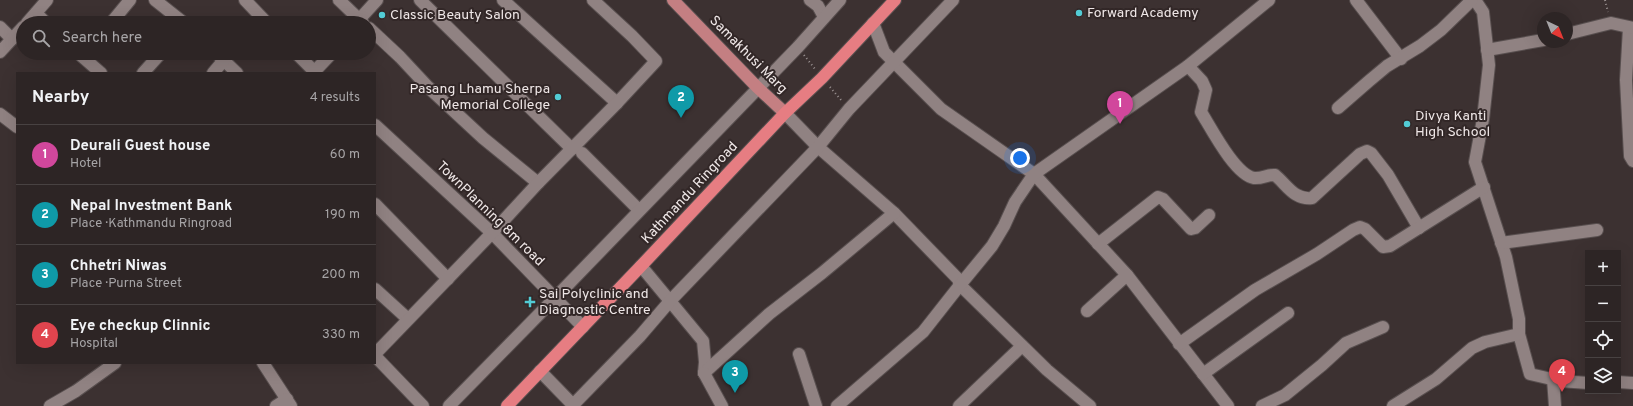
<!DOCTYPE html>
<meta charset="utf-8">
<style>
body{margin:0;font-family:Overpass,sans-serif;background:#352d2d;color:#f1f3f6}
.controls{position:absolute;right:12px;bottom:12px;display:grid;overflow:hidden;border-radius:0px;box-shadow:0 4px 16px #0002}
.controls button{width:36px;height:36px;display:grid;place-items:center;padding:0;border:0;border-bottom:1px solid #484242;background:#2d2525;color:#f1f3f6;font:20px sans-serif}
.compass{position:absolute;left:1537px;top:12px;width:36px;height:36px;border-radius:50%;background:#2d2525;box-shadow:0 4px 16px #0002;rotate:137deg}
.you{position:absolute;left:1020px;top:158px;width:14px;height:14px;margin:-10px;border:3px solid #fff;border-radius:50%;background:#1a73e8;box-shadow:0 0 0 6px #1a73e833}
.badge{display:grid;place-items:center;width:26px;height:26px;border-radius:50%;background:#8c9099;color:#fff;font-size:13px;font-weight:700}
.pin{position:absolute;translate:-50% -33px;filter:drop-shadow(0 1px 2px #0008)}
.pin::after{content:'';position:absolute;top:21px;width:14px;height:12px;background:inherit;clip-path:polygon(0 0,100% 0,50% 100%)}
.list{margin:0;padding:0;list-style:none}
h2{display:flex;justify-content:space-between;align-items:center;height:52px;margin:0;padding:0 16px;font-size:17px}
h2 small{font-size:13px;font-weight:400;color:#a7a5a7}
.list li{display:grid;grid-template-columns:26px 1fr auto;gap:12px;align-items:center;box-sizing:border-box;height:60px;padding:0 16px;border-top:1px solid #484242}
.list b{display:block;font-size:15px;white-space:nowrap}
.list p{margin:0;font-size:13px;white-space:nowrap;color:#a7a5a7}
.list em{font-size:13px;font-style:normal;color:#a7a5a7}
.icon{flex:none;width:22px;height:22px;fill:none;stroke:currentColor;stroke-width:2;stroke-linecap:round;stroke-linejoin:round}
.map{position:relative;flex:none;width:1633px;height:406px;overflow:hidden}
.search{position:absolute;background:#2d2525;box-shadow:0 4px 16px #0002;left:16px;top:16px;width:360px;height:44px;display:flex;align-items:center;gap:10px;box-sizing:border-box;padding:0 14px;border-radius:22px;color:#a7a5a7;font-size:15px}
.panel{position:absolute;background:#2d2525;box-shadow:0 4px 16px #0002;left:16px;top:72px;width:360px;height:292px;border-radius:0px}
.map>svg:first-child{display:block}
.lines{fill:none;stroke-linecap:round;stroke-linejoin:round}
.minor-casing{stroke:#584f4f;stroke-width:14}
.major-casing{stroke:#584f4f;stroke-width:14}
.highway-casing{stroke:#584f4f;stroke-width:14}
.path{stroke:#9e9595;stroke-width:2;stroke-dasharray:1 3;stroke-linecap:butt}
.minor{stroke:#908282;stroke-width:12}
.major{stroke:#c47f82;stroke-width:12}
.highway{stroke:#e67d82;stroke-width:12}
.poi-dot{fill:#52ccd5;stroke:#322727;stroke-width:1.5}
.labels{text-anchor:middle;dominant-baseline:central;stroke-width:4;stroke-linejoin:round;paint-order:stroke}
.poi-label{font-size:14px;fill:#efe7e7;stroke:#322727;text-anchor:start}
.street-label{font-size:14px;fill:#efe7e7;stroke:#322727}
</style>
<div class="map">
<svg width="1633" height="406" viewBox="0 0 1633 406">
<rect width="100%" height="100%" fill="#3c3131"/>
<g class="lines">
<g class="minor-casing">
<g id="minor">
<polyline points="155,0 184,23"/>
<polyline points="245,0 267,23"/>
<polyline points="339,0 363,23"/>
<polyline points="420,0 572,149"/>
<polyline points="503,0 617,103"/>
<polyline points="810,0 818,6 824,17"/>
<polyline points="1356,0 1401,59"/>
<polyline points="1475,0 1483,12 1489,65 1483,119 1475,162 1506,257 1519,319 1519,334 1530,374 1560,381 1588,383"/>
<polyline points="36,13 46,23"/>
<polyline points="27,23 47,0"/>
<polyline points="111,23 130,0"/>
<polyline points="356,23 377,0"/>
<polyline points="873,23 884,52 941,109 1034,174 1127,275 1228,406"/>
<polyline points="0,27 12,39"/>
<polyline points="369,28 400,57 428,87 483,138 538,183"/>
<polyline points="1629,28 1626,80 1630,156 1633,161"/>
<polyline points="1567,34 1611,23 1633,28"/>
<polyline points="1487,50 1543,40"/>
<polyline points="0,52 23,27"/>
<polyline points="78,53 101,73"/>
<polyline points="216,53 237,73"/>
<polyline points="296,53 316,73"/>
<path d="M1188,66L1202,81L1206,90L1201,112C1211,128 1235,175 1254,178C1262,179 1268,174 1275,175C1287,185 1294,200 1312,198L1360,154L1367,151L1371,153L1388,175L1419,228"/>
<polyline points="143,73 161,53"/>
<polyline points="213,73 224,60"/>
<polyline points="313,73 332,53"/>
<polyline points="1338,108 1369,81 1387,66 1420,46 1441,30 1472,0"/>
<polyline points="785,113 818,147 894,213 958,279 960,285 1047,370 1090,406"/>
<polyline points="0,114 17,127"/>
<polyline points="375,125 492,233 583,327"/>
<polyline points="582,153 639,210"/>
<polyline points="375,204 448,279"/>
<polyline points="1501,243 1597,230"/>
<polyline points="1098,244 1158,197 1163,199 1191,229 1195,228 1209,215"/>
<polyline points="641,266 703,341 705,362 704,373"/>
<polyline points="375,289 408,319"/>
<polyline points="1087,311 1127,275"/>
<polyline points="1179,344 1255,290 1317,254 1353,230 1360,227 1365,229 1383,247 1390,246 1484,187"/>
<polyline points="375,354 492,233 538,183 617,103 656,61 632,36 593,0"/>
<polyline points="799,354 816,406"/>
<polyline points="375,356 423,406"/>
<polyline points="263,363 291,406"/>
<polyline points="540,371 574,406"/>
<polyline points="704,373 769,314 822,273 894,213"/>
<polyline points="704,373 722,406"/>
<polyline points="1203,374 1288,313"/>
<polyline points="1553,379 1555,406"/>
<polyline points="1618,382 1633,383"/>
<polyline points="50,406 76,391 115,363"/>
<polyline points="276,406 287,399"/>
<polyline points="449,406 555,298 798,47 840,0"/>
<polyline points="572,406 640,336 670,301 818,147 849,109 953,0"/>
<polyline points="837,406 923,332 960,285 992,246 1004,226 1015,202 1034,174 1188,66 1269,0"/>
<polyline points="959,406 1022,346"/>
<polyline points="1262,406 1285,395 1322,365 1346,343 1383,327"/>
<polyline points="1393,406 1436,379 1472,348 1485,342 1519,334"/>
</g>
</g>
<g class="major-casing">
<polyline id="major" points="673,0 757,87 785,113"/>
</g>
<g class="highway-casing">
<polyline id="highway" points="507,406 641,266 785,113 822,78 895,0"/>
</g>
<g class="path">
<polyline points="1605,0 1608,12"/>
<polyline points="804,55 815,69"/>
<polyline points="830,87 841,100"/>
</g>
<use href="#minor" class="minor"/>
<use href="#major" class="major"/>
<use href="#highway" class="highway"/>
</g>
<g class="poi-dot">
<circle cx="1079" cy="13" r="4"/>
<circle cx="382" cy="15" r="4"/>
<circle cx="558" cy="97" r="4"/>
<circle cx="1407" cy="124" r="4"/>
<path d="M528 296h4v4h4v4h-4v4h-4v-4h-4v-4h4z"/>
</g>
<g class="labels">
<g class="poi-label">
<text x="1087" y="13">Forward Academy</text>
<text x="390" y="15">Classic Beauty Salon</text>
<text x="550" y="89" text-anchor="end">Pasang Lhamu Sherpa<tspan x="550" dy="16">Memorial College</tspan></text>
<text x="1415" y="116">Divya Kanti<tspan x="1415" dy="16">High School</tspan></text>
<text x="539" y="294">Sai Polyclinic and<tspan x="539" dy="16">Diagnostic Centre</tspan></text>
</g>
<g class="street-label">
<text transform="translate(748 55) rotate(45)">Samakhusi Marg</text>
<text transform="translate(690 193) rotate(-47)">Kathmandu Ringroad</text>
<text transform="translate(490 214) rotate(44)">TownPlanning 8m road</text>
</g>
</g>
</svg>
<div class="controls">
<button>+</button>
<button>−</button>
<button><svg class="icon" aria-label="locate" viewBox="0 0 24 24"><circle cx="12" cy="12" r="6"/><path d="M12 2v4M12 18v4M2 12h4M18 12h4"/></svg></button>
<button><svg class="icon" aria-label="layers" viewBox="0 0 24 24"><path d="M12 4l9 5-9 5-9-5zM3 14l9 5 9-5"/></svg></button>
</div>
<svg class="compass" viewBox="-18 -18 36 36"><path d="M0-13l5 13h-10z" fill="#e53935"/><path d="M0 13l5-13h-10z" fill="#a7a5a7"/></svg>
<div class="you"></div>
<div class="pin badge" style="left:1120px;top:124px;background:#d1479c">1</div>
<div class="pin badge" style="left:681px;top:118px;background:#0f9aa8">2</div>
<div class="pin badge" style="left:735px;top:393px;background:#0f9aa8">3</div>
<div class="pin badge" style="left:1562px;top:392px;background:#e0444e">4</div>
<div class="search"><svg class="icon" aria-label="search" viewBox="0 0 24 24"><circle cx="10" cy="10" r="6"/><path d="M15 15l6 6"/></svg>Search here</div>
<section class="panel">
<h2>Nearby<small>4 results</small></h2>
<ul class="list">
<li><span class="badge" style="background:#d1479c">1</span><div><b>Deurali Guest house</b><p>Hotel</p></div><em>60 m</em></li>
<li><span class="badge" style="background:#0f9aa8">2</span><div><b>Nepal Investment Bank</b><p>Place · Kathmandu Ringroad</p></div><em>190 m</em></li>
<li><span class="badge" style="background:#0f9aa8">3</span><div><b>Chhetri Niwas</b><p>Place · Purna Street</p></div><em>200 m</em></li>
<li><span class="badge" style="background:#e0444e">4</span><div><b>Eye checkup Clinnic</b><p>Hospital</p></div><em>330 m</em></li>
</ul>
</section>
</div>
